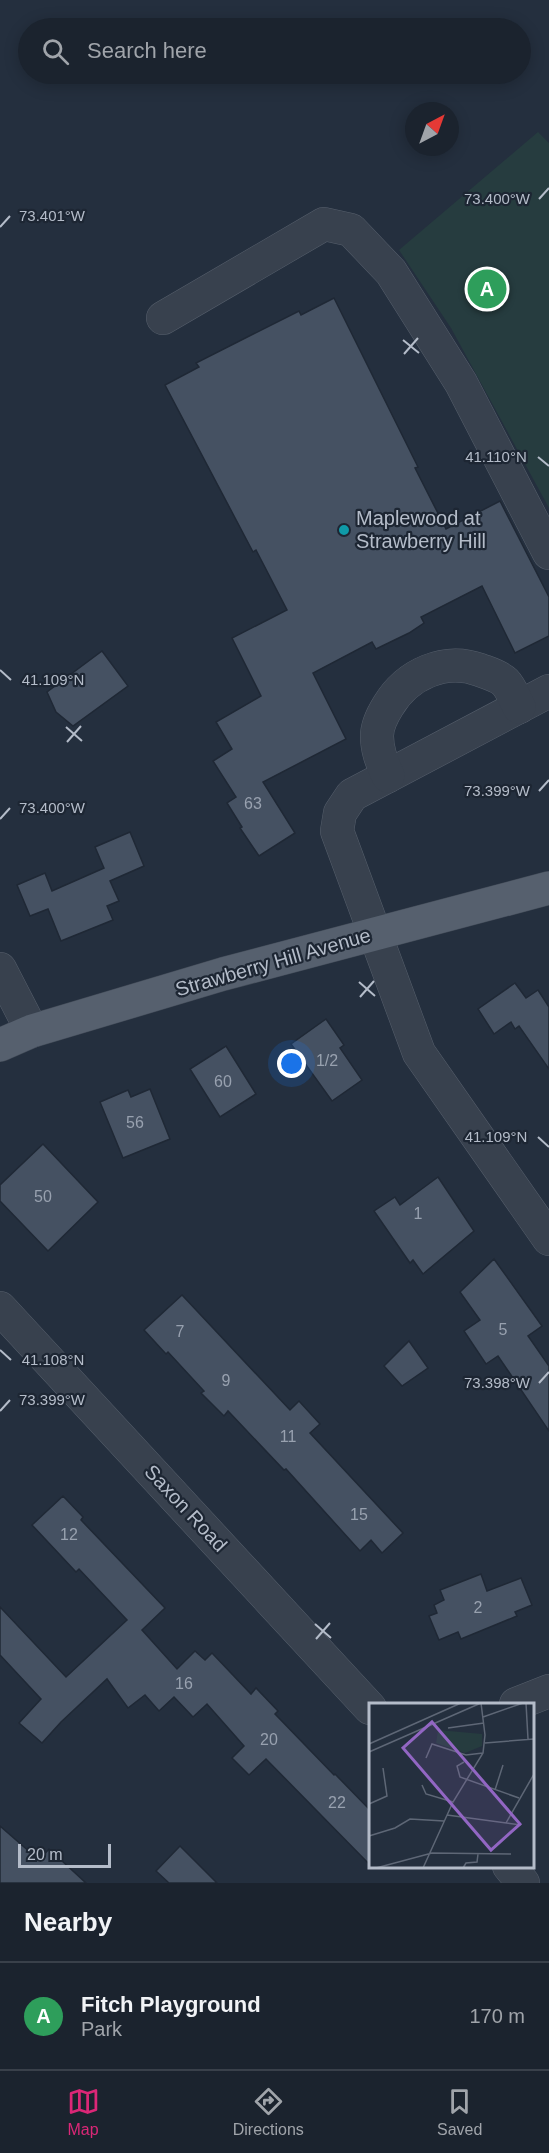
<!DOCTYPE html>
<meta charset="utf-8">
<style>
body{margin:0;font-family:Helvetica,sans-serif;background:#242b36;color:#f1f3f6}
.compass{position:absolute;left:405px;top:102px;width:54px;height:54px;border-radius:50%;background:#1b232e;box-shadow:0 3px 15px #0003;rotate:41deg}
.scale{position:absolute;left:18px;bottom:15px;width:93px;box-sizing:border-box;padding-left:6px;border:3px solid #b4bcc9;border-top:0;font-size:16px;line-height:21px;white-space:nowrap;color:#b4bcc9;-webkit-text-stroke:4px #1d2633;paint-order:stroke}
.you{position:absolute;left:292px;top:1064px;width:21px;height:21px;margin:-15px;border:4px solid #fff;border-radius:50%;background:#1a73e8;box-shadow:0 0 0 9px #1a73e833}
.badge{display:grid;place-items:center;width:39px;height:39px;border-radius:50%;background:#db2777;color:#fff;font-size:20px;font-weight:700}
.pin{position:absolute;translate:-50% -50%;border:3px solid #fff;box-shadow:0 2px 6px #0006}
.list{margin:0;padding:0;list-style:none}
h2{display:flex;justify-content:space-between;align-items:center;height:78px;margin:0;padding:0 24px;font-size:26px}
h2 small{font-size:20px;font-weight:400;color:#a0a4aa}
.list li{display:grid;grid-template-columns:39px 1fr auto;gap:18px;align-items:center;box-sizing:border-box;height:108px;padding:0 24px;border-top:2px solid #39404a}
.list b{display:block;font-size:22px;white-space:nowrap}
.list p{margin:0;font-size:20px;white-space:nowrap;color:#a0a4aa}
.list em{font-size:20px;font-style:normal;color:#a0a4aa}
.icon{flex:none;width:33px;height:33px;fill:none;stroke:currentColor;stroke-width:2;stroke-linecap:round;stroke-linejoin:round}
.map{position:relative;flex:none;width:549px;height:1883px;overflow:hidden}
.search{position:absolute;background:#1b232e;box-shadow:0 3px 15px #0003;left:18px;right:18px;top:18px;height:66px;display:flex;align-items:center;gap:15px;box-sizing:border-box;padding:0 21px;border-radius:33px;color:#a0a4aa;font-size:22px}
.sheet{height:186px;background:#1b232e}
nav{display:flex;justify-content:space-around;align-items:center;box-sizing:border-box;height:84px;border-top:2px solid #39404a;background:#1b232e;font-size:16px;color:#a0a4aa}
nav a{display:grid;justify-items:center;gap:3px}
nav .on{color:#db2777}
.map>svg:first-child{display:block}
.green{fill:#263c3f}
.building{fill:#455162;stroke:#1f2835;stroke-width:1.5}
.lines{fill:none;stroke-linecap:round;stroke-linejoin:round}
.minor-casing{stroke:#565f6c;stroke-width:34}
.major-casing{stroke:#414a57;stroke-width:34}
.minor{stroke:#38414e;stroke-width:33}
.major{stroke:#56606e;stroke-width:33}
.ticks{fill:none;stroke:#b4bcc9;stroke-width:2}
.culture-dot{fill:#0f9aa8;stroke:#1d2633;stroke-width:2}
.labels{text-anchor:middle;dominant-baseline:central;stroke-width:4.5;stroke-linejoin:round;paint-order:stroke}
.number-label{font-size:16px;fill:#98a1af}
.poi-label{font-size:20px;fill:#b4bcc9;stroke:#1d2633;text-anchor:start}
.street-label{font-size:20px;fill:#b4bcc9;stroke:#1d2633}
.inset-road{fill:none;stroke:#5e6776;stroke-width:1.5}
.view{fill:#9266c3;fill-opacity:0.15;stroke:#9266c3;stroke-width:3}
.inset-edge{fill:none;stroke:#b4bcc9;stroke-width:3}
.ticks-label{font-size:15px;text-anchor:middle;fill:#b4bcc9;stroke:#1d2633;stroke-width:4.5;stroke-linejoin:round;paint-order:stroke}
</style>
<div class="map">
<svg width="549" height="1883" viewBox="0 0 549 1883">
<rect width="100%" height="100%" fill="#242f3e"/>
<polygon class="green" points="538,132 549,143 549,508 451,328 399,250"/>
<g class="building">
<polygon points="334,298 418,467 415,468 446,529 500,501 549,597 549,636 515,653 482,586 421,617 424,623 409,633 376,649 372,642 313,673 346,739 263,782 295,833 259,856 240,828 242,827 227,803 236,797 213,761 232,749 216,722 261,696 232,638 287,610 256,550 253,552 165,385 199,367 196,363 299,311 301,315"/>
<polygon points="102,651 128,686 73,726 56,712 47,692"/>
<polygon points="130,832 144,866 110,881 119,901 107,906 113,920 61,941 48,909 30,916 17,885 45,873 52,891 104,868 95,847"/>
<polygon points="515,983 526,998 538,990 549,1007 549,1069 519,1026 515,1029 511,1022 494,1034 478,1009"/>
<polygon points="326,1019 344,1045 340,1048 362,1080 332,1101 291,1044"/>
<polygon points="226,1046 256,1094 220,1117 190,1069"/>
<polygon points="150,1089 170,1139 123,1158 100,1102 128,1090 131,1097"/>
<polygon points="43,1144 98,1202 48,1251 0,1201 0,1185"/>
<polygon points="438,1177 474,1231 423,1274 413,1260 410,1263 374,1211 395,1197 400,1205"/>
<polygon points="494,1259 542,1326 528,1336 549,1366 549,1431 498,1356 486,1364 464,1331 480,1320 460,1292"/>
<polygon points="182,1295 290,1410 299,1401 320,1424 310,1433 403,1533 382,1553 371,1540 360,1551 286,1469 284,1470 228,1411 224,1416 201,1393 204,1391 168,1352 166,1354 144,1330"/>
<polygon points="409,1341 428,1368 402,1386 384,1366"/>
<polygon points="63,1496 83,1517 81,1520 165,1608 142,1630 177,1669 195,1651 205,1660 212,1653 251,1694 256,1688 278,1711 275,1714 334,1775 335,1774 370,1810 370,1865 266,1759 249,1775 232,1758 244,1746 207,1704 193,1717 174,1697 159,1711 145,1695 128,1708 107,1679 61,1722 42,1743 19,1723 41,1699 0,1655 0,1607 66,1677 127,1620 79,1569 76,1572 32,1525"/>
<polygon points="481,1574 487,1591 521,1578 532,1605 515,1612 517,1616 461,1639 458,1632 439,1640 429,1616 437,1613 434,1605 444,1600 440,1590"/>
<polygon points="0,1826 39,1860 49,1849 86,1883 0,1883"/>
<polygon points="180,1846 217,1883 169,1883 156,1871"/>
</g>
<g class="lines">
<g class="minor-casing">
<g id="minor">
<polyline points="163,318 324,224 351,230 391,272 461,383 549,553"/>
<polyline points="549,691 352,795 340,813 337,831 419,1053 549,1239"/>
<path d="M388,776C382,762 377,751 377,736C377,726 383,714 388,706C407,674 445,657 480,670C488,673 499,676 505,682C511,688 515,699 519,707"/>
<polyline points="0,969 32,1031"/>
<polyline points="0,1308 370,1708"/>
<polyline points="516,1704 549,1691"/>
<polyline points="509,1866 523,1883"/>
</g>
</g>
<g class="major-casing">
<polyline id="major" points="0,1045 32,1031 223,974 549,888"/>
</g>
<use href="#minor" class="minor"/>
<use href="#major" class="major"/>
</g>
<path class="ticks" d="M539,199L549,188M0,227L10,216M403,340L419,353M404,354L418,338M538,457L549,466M0,670L11,680M66,727L82,741M67,742L81,726M539,791L549,780M0,819L10,808M359,982L375,996M360,997L374,981M538,1137L549,1147M0,1350L11,1360M539,1383L549,1372M0,1411L10,1400M315,1624L331,1638M316,1639L330,1623"/>
<circle class="culture-dot" cx="344" cy="530" r="6"/>
<g class="labels">
<g class="number-label">
<text x="253" y="803">63</text>
<text x="327" y="1060">1/2</text>
<text x="223" y="1081">60</text>
<text x="135" y="1122">56</text>
<text x="43" y="1196">50</text>
<text x="418" y="1213">1</text>
<text x="503" y="1329">5</text>
<text x="180" y="1331">7</text>
<text x="226" y="1380">9</text>
<text x="288" y="1436">11</text>
<text x="359" y="1514">15</text>
<text x="69" y="1534">12</text>
<text x="478" y="1607">2</text>
<text x="184" y="1683">16</text>
<text x="269" y="1739">20</text>
<text x="337" y="1802">22</text>
</g>
<g class="poi-label">
<text x="356" y="518">Maplewood at<tspan x="356" dy="23">Strawberry Hill</tspan></text>
</g>
<g class="street-label">
<text transform="translate(273 962) rotate(-16)">Strawberry Hill Avenue</text>
<text transform="translate(186 1508) rotate(47)">Saxon Road</text>
</g>
</g>
<g transform="translate(369 1703)">
<rect width="165" height="165" fill="#242f3e"/>
<path d="M69,27L113,31V43L96,50L67,40Z" fill="#263c3f"/>
<path class="inset-road" d="M157,0L159,36M114,14L154,0M79,25L115,20M116,40L165,36M0,41L92,0M0,49L112,0M57,55L63,41L97,52L114,50M95,59L88,63L91,74L150,95M53,82L57,91L84,99M126,87L134,62M0,101L18,93L14,65M78,112L152,122M137,120L165,71M0,133L26,125L41,116L75,118M7,165L63,150L142,151M54,165L84,99L114,50L116,32L112,0M94,165L97,160L108,159L109,151"/>
<path class="view" d="M63,19L151,121L122,147L34,45Z"/>
<rect width="165" height="165" class="inset-edge"/>
</g>
<g class="ticks-label">
<text x="497" y="204">73.400°W</text>
<text x="52" y="221">73.401°W</text>
<text x="496" y="462">41.110°N</text>
<text x="53" y="685">41.109°N</text>
<text x="497" y="796">73.399°W</text>
<text x="52" y="813">73.400°W</text>
<text x="496" y="1142">41.109°N</text>
<text x="53" y="1365">41.108°N</text>
<text x="497" y="1388">73.398°W</text>
<text x="52" y="1405">73.399°W</text>
</g>
</svg>
<svg class="compass" viewBox="-18 -18 36 36"><path d="M0-13l5 13h-10z" fill="#e53935"/><path d="M0 13l5-13h-10z" fill="#a0a4aa"/></svg>
<div class="scale">20 m</div>
<div class="you"></div>
<div class="pin badge" style="left:487px;top:289px;background:#2e9e5b">A</div>
<div class="search"><svg class="icon" aria-label="search" viewBox="0 0 24 24"><circle cx="10" cy="10" r="6"/><path d="M15 15l6 6"/></svg>Search here</div>
</div>
<section class="sheet">
<h2>Nearby<small></small></h2>
<ul class="list">
<li><span class="badge" style="background:#2e9e5b">A</span><div><b>Fitch Playground</b><p>Park</p></div><em>170 m</em></li>
</ul>
</section>
<nav>
<a class="on"><svg class="icon" aria-label="map" viewBox="0 0 24 24"><path d="M3 6l6-2 6 2 6-2v14l-6 2-6-2-6 2zM9 4v14M15 6v14"/></svg>Map</a>
<a><svg class="icon" aria-label="directions" viewBox="0 0 24 24"><path d="M12 3l9 9-9 9-9-9zM9 14v-3h6M13 9l2 2-2 2"/></svg>Directions</a>
<a><svg class="icon" aria-label="saved" viewBox="0 0 24 24"><path d="M7 4h10v16l-5-4-5 4z"/></svg>Saved</a>
</nav>
